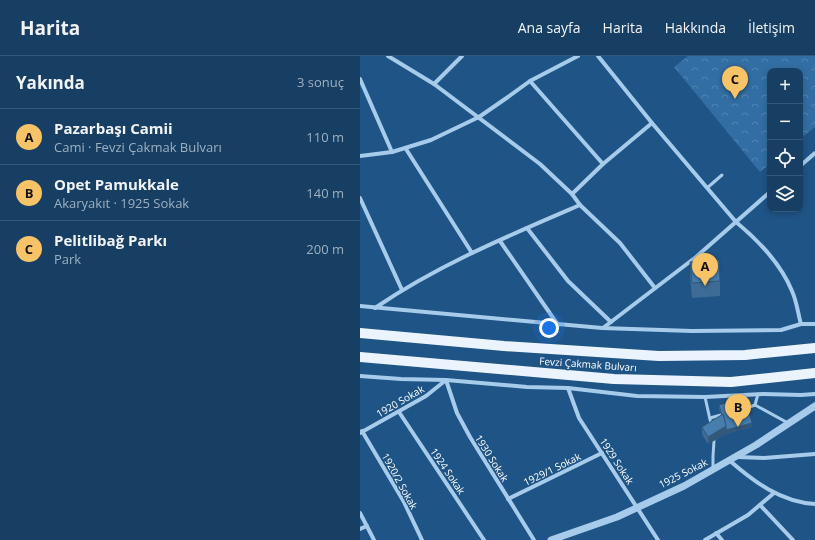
<!DOCTYPE html>
<html lang="tr">
<meta charset="utf-8">
<style>
body{margin:0;font-family:"Open Sans",sans-serif;background:#20466a;color:#f1f3f6}
.controls{position:absolute;right:12px;top:12px;display:grid;overflow:hidden;border-radius:8px;box-shadow:0 2px 6px #0003}
.controls button{width:36px;height:36px;display:grid;place-items:center;padding:0;border:0;border-bottom:1px solid #365878;background:#173f64;color:#f1f3f6;font:20px sans-serif}
.you{position:absolute;left:189px;top:272px;width:14px;height:14px;margin:-10px;border:3px solid #fff;border-radius:50%;background:#1a73e8;box-shadow:0 0 0 6px #1a73e833}
.badge{display:grid;place-items:center;width:26px;height:26px;border-radius:50%;background:#f8c367;color:#111;font-size:13px;font-weight:700}
.pin{position:absolute;translate:-50% -33px;filter:drop-shadow(0 1px 2px #0008)}
.pin::after{content:'';position:absolute;top:21px;width:14px;height:12px;background:inherit;clip-path:polygon(0 0,100% 0,50% 100%)}
.list{margin:0;padding:0;list-style:none}
h2{display:flex;justify-content:space-between;align-items:center;height:52px;margin:0;padding:0 16px;font-size:17px}
h2 small{font-size:13px;font-weight:400;color:#9eafbf}
.list li{display:grid;grid-template-columns:26px 1fr auto;gap:12px;align-items:center;box-sizing:border-box;height:56px;padding:0 16px;border-top:1px solid #365878}
.list b{display:block;font-size:15px;white-space:nowrap}
.list p{margin:0;font-size:13px;white-space:nowrap;color:#9eafbf}
.list em{font-size:13px;font-style:normal;color:#9eafbf}
.icon{flex:none;width:22px;height:22px;fill:none;stroke:currentColor;stroke-width:2;stroke-linecap:round;stroke-linejoin:round}
.map{position:relative;flex:none;width:455px;height:484px;overflow:hidden}
header{display:flex;align-items:center;gap:24px;box-sizing:border-box;height:56px;padding:0 20px;background:#173f64;border-bottom:1px solid #365878}
header strong{font-size:19px}
nav{display:flex;gap:22px;margin-inline-start:auto;font-size:14px}
main{display:flex}
aside{flex:1;background:#173f64}
.map>svg:first-child{display:block}
.park{fill:url(#park-crowns)}
.lines{fill:none;stroke-linecap:round;stroke-linejoin:round}
.service{stroke:#a7cbea;stroke-width:3}
.minor{stroke:#a7cbea;stroke-width:4}
.tertiary{stroke:#a7cbea;stroke-width:7}
.primary{stroke:#ebf4fe;stroke-width:10}
.wall{fill:#3d6c96}
.shaded-wall{fill:#32587a}
.building{fill:#477eae;stroke:#32587a}
.labels{text-anchor:middle;dominant-baseline:central;stroke-width:3;stroke-linejoin:round;paint-order:stroke}
.street-label{font-size:10px;fill:#fff;stroke:#1f5486}
</style>
<header>
<strong>Harita</strong>
<nav><a>Ana sayfa</a><a>Harita</a><a>Hakkında</a><a>İletişim</a></nav>
</header>
<main>
<aside>
<h2>Yakında<small>3 sonuç</small></h2>
<ul class="list">
<li><span class="badge">A</span><div><b>Pazarbaşı Camii</b><p>Cami · Fevzi Çakmak Bulvarı</p></div><em>110 m</em></li>
<li><span class="badge">B</span><div><b>Opet Pamukkale</b><p>Akaryakıt · 1925 Sokak</p></div><em>140 m</em></li>
<li><span class="badge">C</span><div><b>Pelitlibağ Parkı</b><p>Park</p></div><em>200 m</em></li>
</ul>
</aside>
<div class="map">
<svg width="455" height="484" viewBox="0 0 455 484">
<defs>
<pattern id="park-crowns" width="20" height="18" patternUnits="userSpaceOnUse"><rect width="20" height="18" fill="#326ea3"/><path d="M2 6a3 3 0 1 1 6 0M12 15a3 3 0 1 1 6 0" fill="none" stroke="#5184b1"/></pattern>
</defs>
<rect width="100%" height="100%" fill="#1f5486"/>
<polygon class="park" points="328,0 455,0 455,71 440,83 440,15 410,15 410,108 400,116 314,11"/>
<g class="lines">
<g class="service">
<polyline points="347,132 362,119"/>
<polyline points="345,341 351,368"/>
<polyline points="395,349 398,338"/>
<polyline points="387,352 395,349 428,367"/>
<polyline points="350,362 361,359"/>
<polyline points="353,413 353,400 354,385"/>
</g>
<g class="minor">
<polyline points="28,0 74,28 180,108 212,138 220,149 260,187 295,232"/>
<path d="M238,0L292,67L376,166C399,185 421,208 432,235C437,246 438,258 441,268"/>
<polyline points="0,23 32,96"/>
<polyline points="170,25 243,108"/>
<polyline points="74,28 102,0"/>
<polyline points="46,93 112,197"/>
<polyline points="0,100 32,96 71,84 119,61 148,41 170,25 218,0"/>
<polyline points="440,110 455,97"/>
<polyline points="212,138 243,108 292,67"/>
<polyline points="0,142 42,234"/>
<polyline points="167,172 208,225 251,266"/>
<polyline points="140,185 198,269"/>
<polyline points="0,250 242,272 332,275 421,274 441,268 455,268"/>
<path d="M15,252C78,209 150,179 220,149"/>
<polyline points="243,272 336,201 410,136"/>
<polyline points="0,320 41,323 86,324 167,331 208,332 277,340 345,341 403,338 441,339 455,338"/>
<polyline points="208,332 219,362 298,484"/>
<polyline points="39,356 124,484"/>
<polyline points="2,375 44,446 62,484"/>
<polyline points="0,377 66,340 86,324 97,357 110,381 174,484"/>
<polyline points="378,401 404,402 455,398"/>
<path d="M369,404C394,426 421,446 455,448"/>
<polyline points="148,443 242,397"/>
<polyline points="400,449 433,484"/>
<polyline points="0,457 14,484"/>
<polyline points="0,473 7,470"/>
<polyline points="356,477 362,484"/>
<polyline points="345,484 388,459 414,437"/>
</g>
<polyline class="tertiary" points="191,484 257,461 324,430 396,389 455,350"/>
<g class="primary">
<polyline points="0,277 144,290 299,300 385,299 455,292"/>
<polyline points="0,301 254,323 371,326 455,317"/>
</g>
</g>
<g class="wall">
<polygon points="330,206 360,225 360,240 332,242 330,221"/>
<polygon points="359,349 392,371 366,378 348,388 342,378 342,371 361,359 359,353"/>
</g>
<polygon class="shaded-wall" points="392,367 392,371 366,378 348,388 348,381 366,370"/>
<g class="building">
<polygon points="359,204 360,225 332,227 330,206"/>
<polygon points="385,342 392,367 366,374 366,370 363,358 362,359 359,349"/>
<polygon points="363,358 366,370 348,381 342,371"/>
</g>
<g class="labels">
<g class="street-label">
<text transform="translate(228 308) rotate(4)">Fevzi Çakmak Bulvarı</text>
<text transform="translate(40 345) rotate(-30)">1920 Sokak</text>
<text transform="translate(132 402) rotate(58)">1930 Sokak</text>
<text transform="translate(257 405) rotate(57)">1929 Sokak</text>
<text transform="translate(192 413) rotate(-26)">1929/1 Sokak</text>
<text transform="translate(88 415) rotate(56)">1924 Sokak</text>
<text transform="translate(323 417) rotate(-27)">1925 Sokak</text>
<text transform="translate(40 425) rotate(61)">1920/2 Sokak</text>
</g>
</g>
</svg>
<div class="controls">
<button>+</button>
<button>−</button>
<button><svg class="icon" aria-label="locate" viewBox="0 0 24 24"><circle cx="12" cy="12" r="6"/><path d="M12 2v4M12 18v4M2 12h4M18 12h4"/></svg></button>
<button><svg class="icon" aria-label="layers" viewBox="0 0 24 24"><path d="M12 4l9 5-9 5-9-5zM3 14l9 5 9-5"/></svg></button>
</div>
<div class="you"></div>
<div class="pin badge" style="left:345px;top:230px">A</div>
<div class="pin badge" style="left:378px;top:371px">B</div>
<div class="pin badge" style="left:375px;top:43px">C</div>
</div>
</main>
